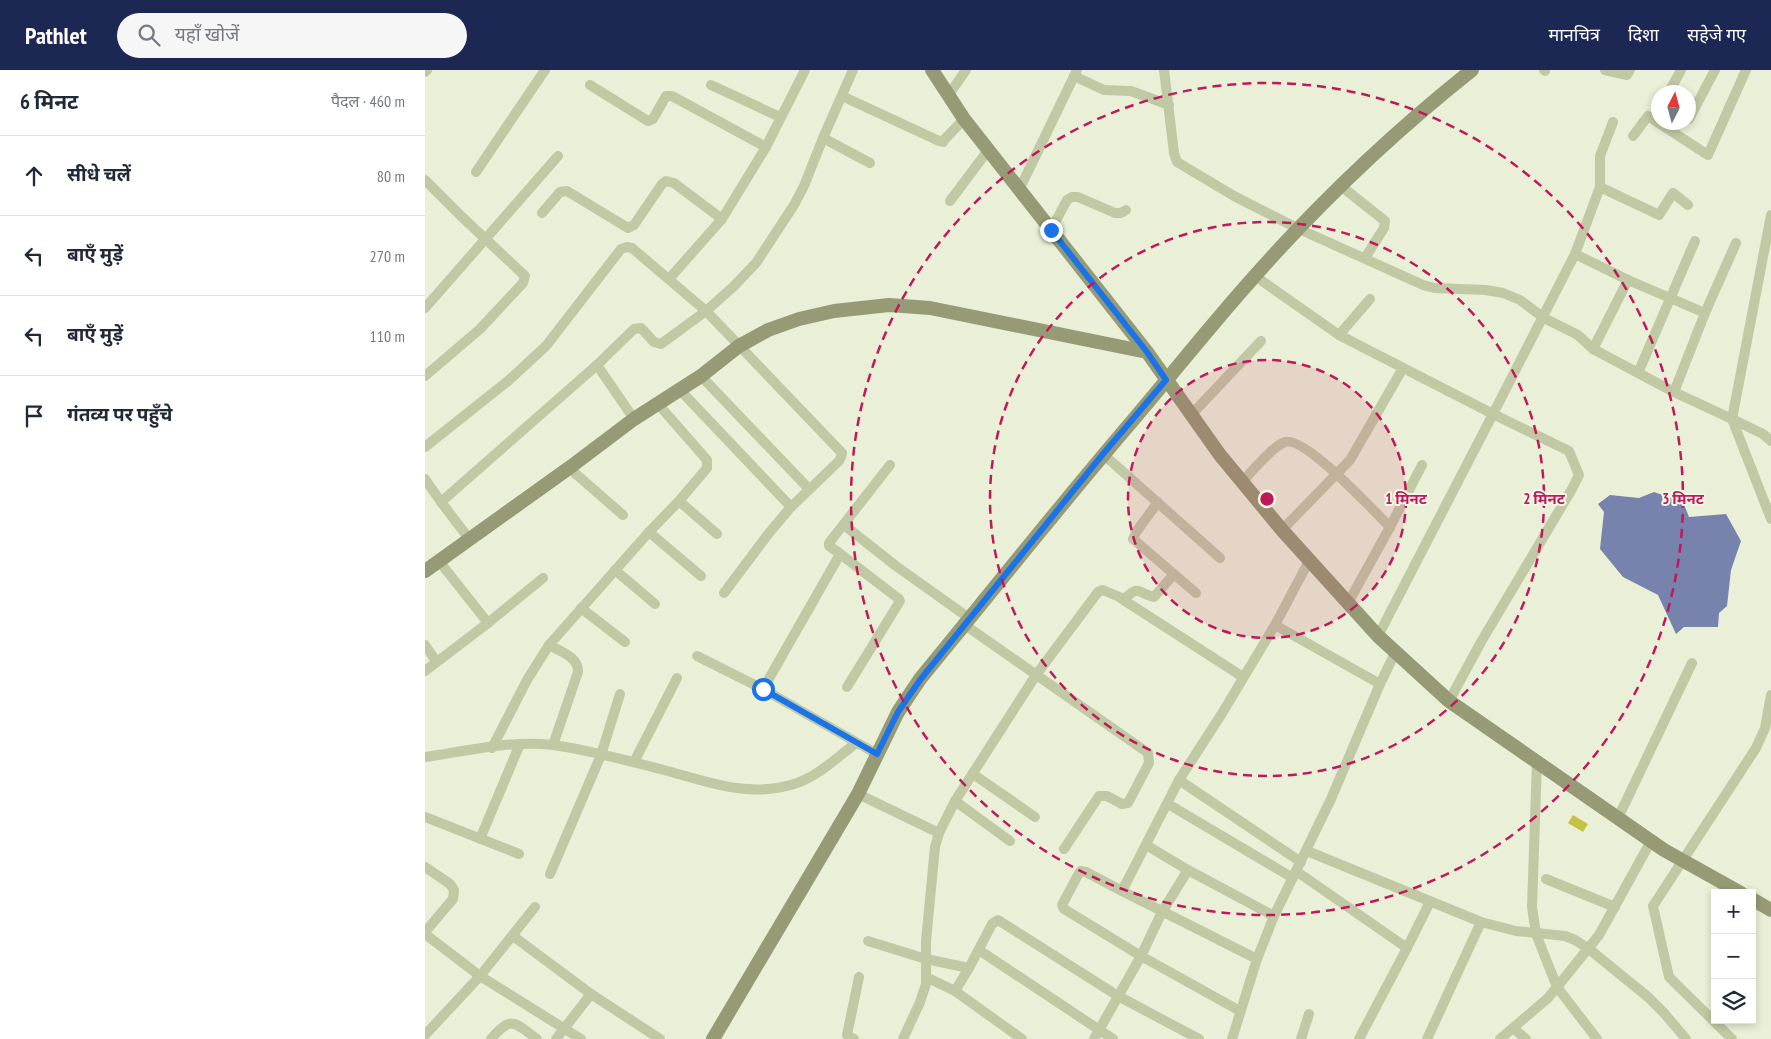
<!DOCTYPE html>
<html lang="hi">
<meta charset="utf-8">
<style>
body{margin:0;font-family:"PT Sans Narrow","Noto Sans Devanagari",sans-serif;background:#f6f6f7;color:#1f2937}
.controls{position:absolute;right:15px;bottom:15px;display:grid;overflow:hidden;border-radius:0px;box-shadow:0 2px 8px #0003}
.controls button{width:45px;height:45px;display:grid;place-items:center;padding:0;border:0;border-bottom:1px solid #e0e1e3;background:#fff;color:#1f2937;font:25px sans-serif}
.compass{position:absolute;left:1226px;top:15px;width:45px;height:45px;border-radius:50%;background:#fff;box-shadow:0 2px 8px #0003;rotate:6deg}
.stop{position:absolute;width:15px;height:15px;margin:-11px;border:4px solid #1a73e8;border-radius:50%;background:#fff}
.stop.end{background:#1a73e8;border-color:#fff;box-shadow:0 1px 5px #0008}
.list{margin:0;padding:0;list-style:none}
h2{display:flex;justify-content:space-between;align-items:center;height:65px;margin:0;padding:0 20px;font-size:21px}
h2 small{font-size:16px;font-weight:400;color:#747a83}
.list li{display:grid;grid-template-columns:32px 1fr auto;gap:15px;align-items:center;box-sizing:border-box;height:80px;padding:0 20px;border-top:1px solid #e0e1e3}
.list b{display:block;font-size:19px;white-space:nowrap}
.list em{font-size:16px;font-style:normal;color:#747a83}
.icon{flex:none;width:28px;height:28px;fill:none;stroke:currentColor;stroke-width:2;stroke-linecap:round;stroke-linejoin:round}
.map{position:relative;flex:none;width:1346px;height:969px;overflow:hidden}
header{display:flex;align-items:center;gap:30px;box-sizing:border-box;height:70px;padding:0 25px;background:#1c2753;color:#fff}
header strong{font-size:24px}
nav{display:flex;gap:28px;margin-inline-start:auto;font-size:18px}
.search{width:350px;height:45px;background:#f6f6f7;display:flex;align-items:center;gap:12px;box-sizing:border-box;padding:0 18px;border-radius:28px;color:#747a83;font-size:19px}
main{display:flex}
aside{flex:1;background:#fff}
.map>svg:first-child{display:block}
.water{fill:#7783ad}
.building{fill:#c4c242}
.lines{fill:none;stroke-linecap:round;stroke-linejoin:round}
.street{stroke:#c1c8a4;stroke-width:10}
.secondary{stroke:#979b75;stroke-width:14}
.route{stroke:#1a73e8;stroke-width:6}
.ring{fill:none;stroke:#c2185b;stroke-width:2.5;stroke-dasharray:9 6}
.centre{fill:#c2185b;stroke:#f2f8e3;stroke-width:2.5}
.ring-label{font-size:15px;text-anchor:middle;font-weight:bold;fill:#c2185b;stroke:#f2f8e3;stroke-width:4;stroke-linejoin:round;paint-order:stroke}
</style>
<header>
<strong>Pathlet</strong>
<div class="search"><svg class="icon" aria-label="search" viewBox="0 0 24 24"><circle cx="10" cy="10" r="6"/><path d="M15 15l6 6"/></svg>यहाँ खोजें</div>
<nav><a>मानचित्र</a><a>दिशा</a><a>सहेजे गए</a></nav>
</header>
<main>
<aside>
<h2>6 मिनट<small>पैदल · 460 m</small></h2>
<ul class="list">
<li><svg class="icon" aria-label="ahead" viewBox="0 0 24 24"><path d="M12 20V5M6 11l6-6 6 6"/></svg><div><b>सीधे चलें</b></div><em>80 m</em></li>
<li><svg class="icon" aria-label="left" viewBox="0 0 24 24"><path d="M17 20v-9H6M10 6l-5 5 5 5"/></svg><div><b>बाएँ मुड़ें</b></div><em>270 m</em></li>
<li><svg class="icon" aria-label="left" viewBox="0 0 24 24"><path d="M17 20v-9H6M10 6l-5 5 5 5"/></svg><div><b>बाएँ मुड़ें</b></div><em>110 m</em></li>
<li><svg class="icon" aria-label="arrive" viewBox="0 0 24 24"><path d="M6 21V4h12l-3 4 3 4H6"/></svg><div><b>गंतव्य पर पहुँचे</b></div></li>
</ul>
</aside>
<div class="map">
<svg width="1346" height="969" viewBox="0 0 1346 969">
<rect width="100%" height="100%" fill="#e9f0d7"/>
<polygon class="water" points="1229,422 1258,432 1264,447 1301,444 1316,471 1306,500 1302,536 1294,543 1293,557 1259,557 1251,564 1233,525 1198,507 1175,479 1179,442 1173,434 1185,425 1214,428"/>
<polygon class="building" points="1148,745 1163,754 1158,762 1143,753"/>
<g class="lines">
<g class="street">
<polyline points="739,0 749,83 752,92 809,126 874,159 998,215 1009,218 1061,220 1078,223 1095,230 1119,248 1153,265 1168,279 1249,322 1307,349 1346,145"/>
<polyline points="1119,0 1120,1"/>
<polyline points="1180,0 1202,5 1205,0"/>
<polyline points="0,2 2,0"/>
<polyline points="649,6 679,20 706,21 744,35"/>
<polyline points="165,15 223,51 228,49 241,26 247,26 341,77"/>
<polyline points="286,15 355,47"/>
<polyline points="1244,22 1256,0"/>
<polyline points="417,26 514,71 518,72 520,69 539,49"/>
<polyline points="523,26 541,0"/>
<polyline points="1264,49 1290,0"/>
<polyline points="1208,66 1223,46 1283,85 1321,0"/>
<polyline points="398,68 445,93"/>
<polyline points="51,102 120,0"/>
<polyline points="0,110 36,146 100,206 98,213 55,259 0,306"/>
<polyline points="916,116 960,151 959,158 940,188"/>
<polyline points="1175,117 1234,145 1248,123 1263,135"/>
<polyline points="594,120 652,0"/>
<polyline points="525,131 564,79"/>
<polyline points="117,143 135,122 142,121 203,158 209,155 237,114 241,111 249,113 297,149"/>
<polyline points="626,160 642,130 647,127 653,127 690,143 696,143 701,140"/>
<polyline points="1150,184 1203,210 1280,243"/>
<polyline points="830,206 914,265 1068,344 1150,184 1175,117 1175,86 1188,52"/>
<polyline points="244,209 297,149 341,77 380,0"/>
<polyline points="0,238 133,86"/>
<polyline points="914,265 945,229"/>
<polyline points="1168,279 1203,210"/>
<polyline points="172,295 209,349"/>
<polyline points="1213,303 1270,171"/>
<polyline points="276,306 384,419"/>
<polyline points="254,319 366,437"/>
<polyline points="1249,322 1280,243 1311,173"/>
<polyline points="767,344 836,271"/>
<polyline points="1307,349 1346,449"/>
<polyline points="1307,349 1338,364 1346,371"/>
<polyline points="0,377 83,311 121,276 196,179 202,177 207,178 281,241 417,383 416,387 414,391 366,437 344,463 299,523"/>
<polyline points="678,384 795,488"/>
<polyline points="144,398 198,445"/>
<polyline points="0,409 16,432 172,295 209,259 216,258 229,272 236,274 281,241 308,217 331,193 369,135 379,116 398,68 428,0"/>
<path d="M818,411C827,401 848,376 860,372C879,365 949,441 965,457"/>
<polyline points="254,431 292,464"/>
<polyline points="16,432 45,470"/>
<polyline points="733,432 711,462 708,469 771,523"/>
<polyline points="419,455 471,496 544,548"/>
<polyline points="857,460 925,390 978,298"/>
<polyline points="224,462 276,506"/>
<polyline points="414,483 474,529 475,531 422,617"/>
<polyline points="14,491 63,553 118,508"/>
<polyline points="190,500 230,534"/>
<polyline points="697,529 818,607"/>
<polyline points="923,533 965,457 997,395"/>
<polyline points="156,538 200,572"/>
<polyline points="540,555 723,683 724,693 703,733 697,734 682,726 674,726 639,779"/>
<polyline points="850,555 955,614"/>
<polyline points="953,566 1068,344 1144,381 1154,405 1147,419 1056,572 1024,631"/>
<polyline points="0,575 11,591"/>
<path d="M124,575C135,581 154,587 153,602L128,675"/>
<polyline points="272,586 338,619 452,684"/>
<polyline points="0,601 63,553"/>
<polyline points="338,619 414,486 413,482 404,476 404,473 465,395"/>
<polyline points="67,678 102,610 124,575 224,462 254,431 282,398 282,390 233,334"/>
<path d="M0,687C41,681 86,670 128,675C165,680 203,691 239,700C283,712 326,729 372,713C394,705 413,687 431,673"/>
<polyline points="209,692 252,608"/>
<polyline points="548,704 610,747"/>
<polyline points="754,710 876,792"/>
<polyline points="433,724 514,763"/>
<polyline points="530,731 585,771"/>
<polyline points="743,734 868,808"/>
<polyline points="0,747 94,784"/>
<polyline points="1193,748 1267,593"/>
<polyline points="55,769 95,674"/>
<polyline points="721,775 763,800 849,846"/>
<polyline points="882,781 1056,852 1091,861 1140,866 1150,870 1164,879 1223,927 1239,943 1261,969"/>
<polyline points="0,797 25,814 29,820 28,829 0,862"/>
<polyline points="871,801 982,878"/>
<polyline points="125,804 176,685 195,624"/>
<polyline points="1121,809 1190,837"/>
<polyline points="697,821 754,710 796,645 850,555 884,491"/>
<polyline points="0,864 55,906 156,969"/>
<polyline points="88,866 166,924 235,969"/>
<polyline points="443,871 501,889 544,898"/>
<polyline points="554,880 688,969"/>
<polyline points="501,907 530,921 597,969"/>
<polyline points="530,921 544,898 567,854 573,850 693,926 774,969"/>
<polyline points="815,941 716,886 639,839 637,835 654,803 656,801 661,802 697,821 832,889"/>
<polyline points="1088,958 1101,969"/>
<polyline points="0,965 55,906 110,837"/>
<path d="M66,969C87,945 89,952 112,969"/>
<polyline points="131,969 166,924"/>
<polyline points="429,969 422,965 434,907"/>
<path d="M478,969L495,932L501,914V871L510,777L514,763L530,731L611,605L673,522L678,520L699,529C716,514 711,523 729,527L749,504"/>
<polyline points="669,969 716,886 737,842 763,800"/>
<polyline points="807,969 832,889 849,846 906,729 955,614 971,581"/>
<polyline points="876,969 884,944"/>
<polyline points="934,969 982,878 1005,832"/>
<polyline points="1002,969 1056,852"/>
<polyline points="1075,969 1123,928 1132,917 1111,864 1107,837 1112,692"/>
<polyline points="1172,969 1132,917 1174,865 1226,771"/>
<polyline points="1307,969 1244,907 1228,836 1331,678 1340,658 1346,625"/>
</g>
<g class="secondary">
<polyline points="507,0 539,49 722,282 795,385 857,460 953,566 1024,631 1239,780 1316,823"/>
<polyline points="0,501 144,398 209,349 276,306 314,276 343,260 374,249 409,241 464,235 505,238 722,282"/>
<polyline points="1327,829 1346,840"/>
<path d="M288,969L433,724L473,642L495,609C564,525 632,439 703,356C745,307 785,256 828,208C895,132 969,62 1047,0"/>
</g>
</g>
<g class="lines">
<polyline class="route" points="338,619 452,684 473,642 495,610 678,384 741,310 722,282 626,160"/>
</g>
<circle cx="842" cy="429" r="139" fill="#c2185b" fill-opacity=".12"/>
<g class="ring">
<circle cx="842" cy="429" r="139"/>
<circle cx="842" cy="429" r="277"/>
<circle cx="842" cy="429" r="416"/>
</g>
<circle cx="842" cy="429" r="8" class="centre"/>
<g class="ring-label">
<text x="981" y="434">1 मिनट</text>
<text x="1119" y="434">2 मिनट</text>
<text x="1258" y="434">3 मिनट</text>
</g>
</svg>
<div class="controls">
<button>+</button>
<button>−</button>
<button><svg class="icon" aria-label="layers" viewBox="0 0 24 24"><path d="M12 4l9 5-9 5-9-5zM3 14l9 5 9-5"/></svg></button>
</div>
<svg class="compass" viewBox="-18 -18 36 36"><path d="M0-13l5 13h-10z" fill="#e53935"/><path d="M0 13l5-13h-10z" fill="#747a83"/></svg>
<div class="stop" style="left:338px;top:619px"></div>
<div class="stop end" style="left:626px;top:160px"></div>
</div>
</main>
